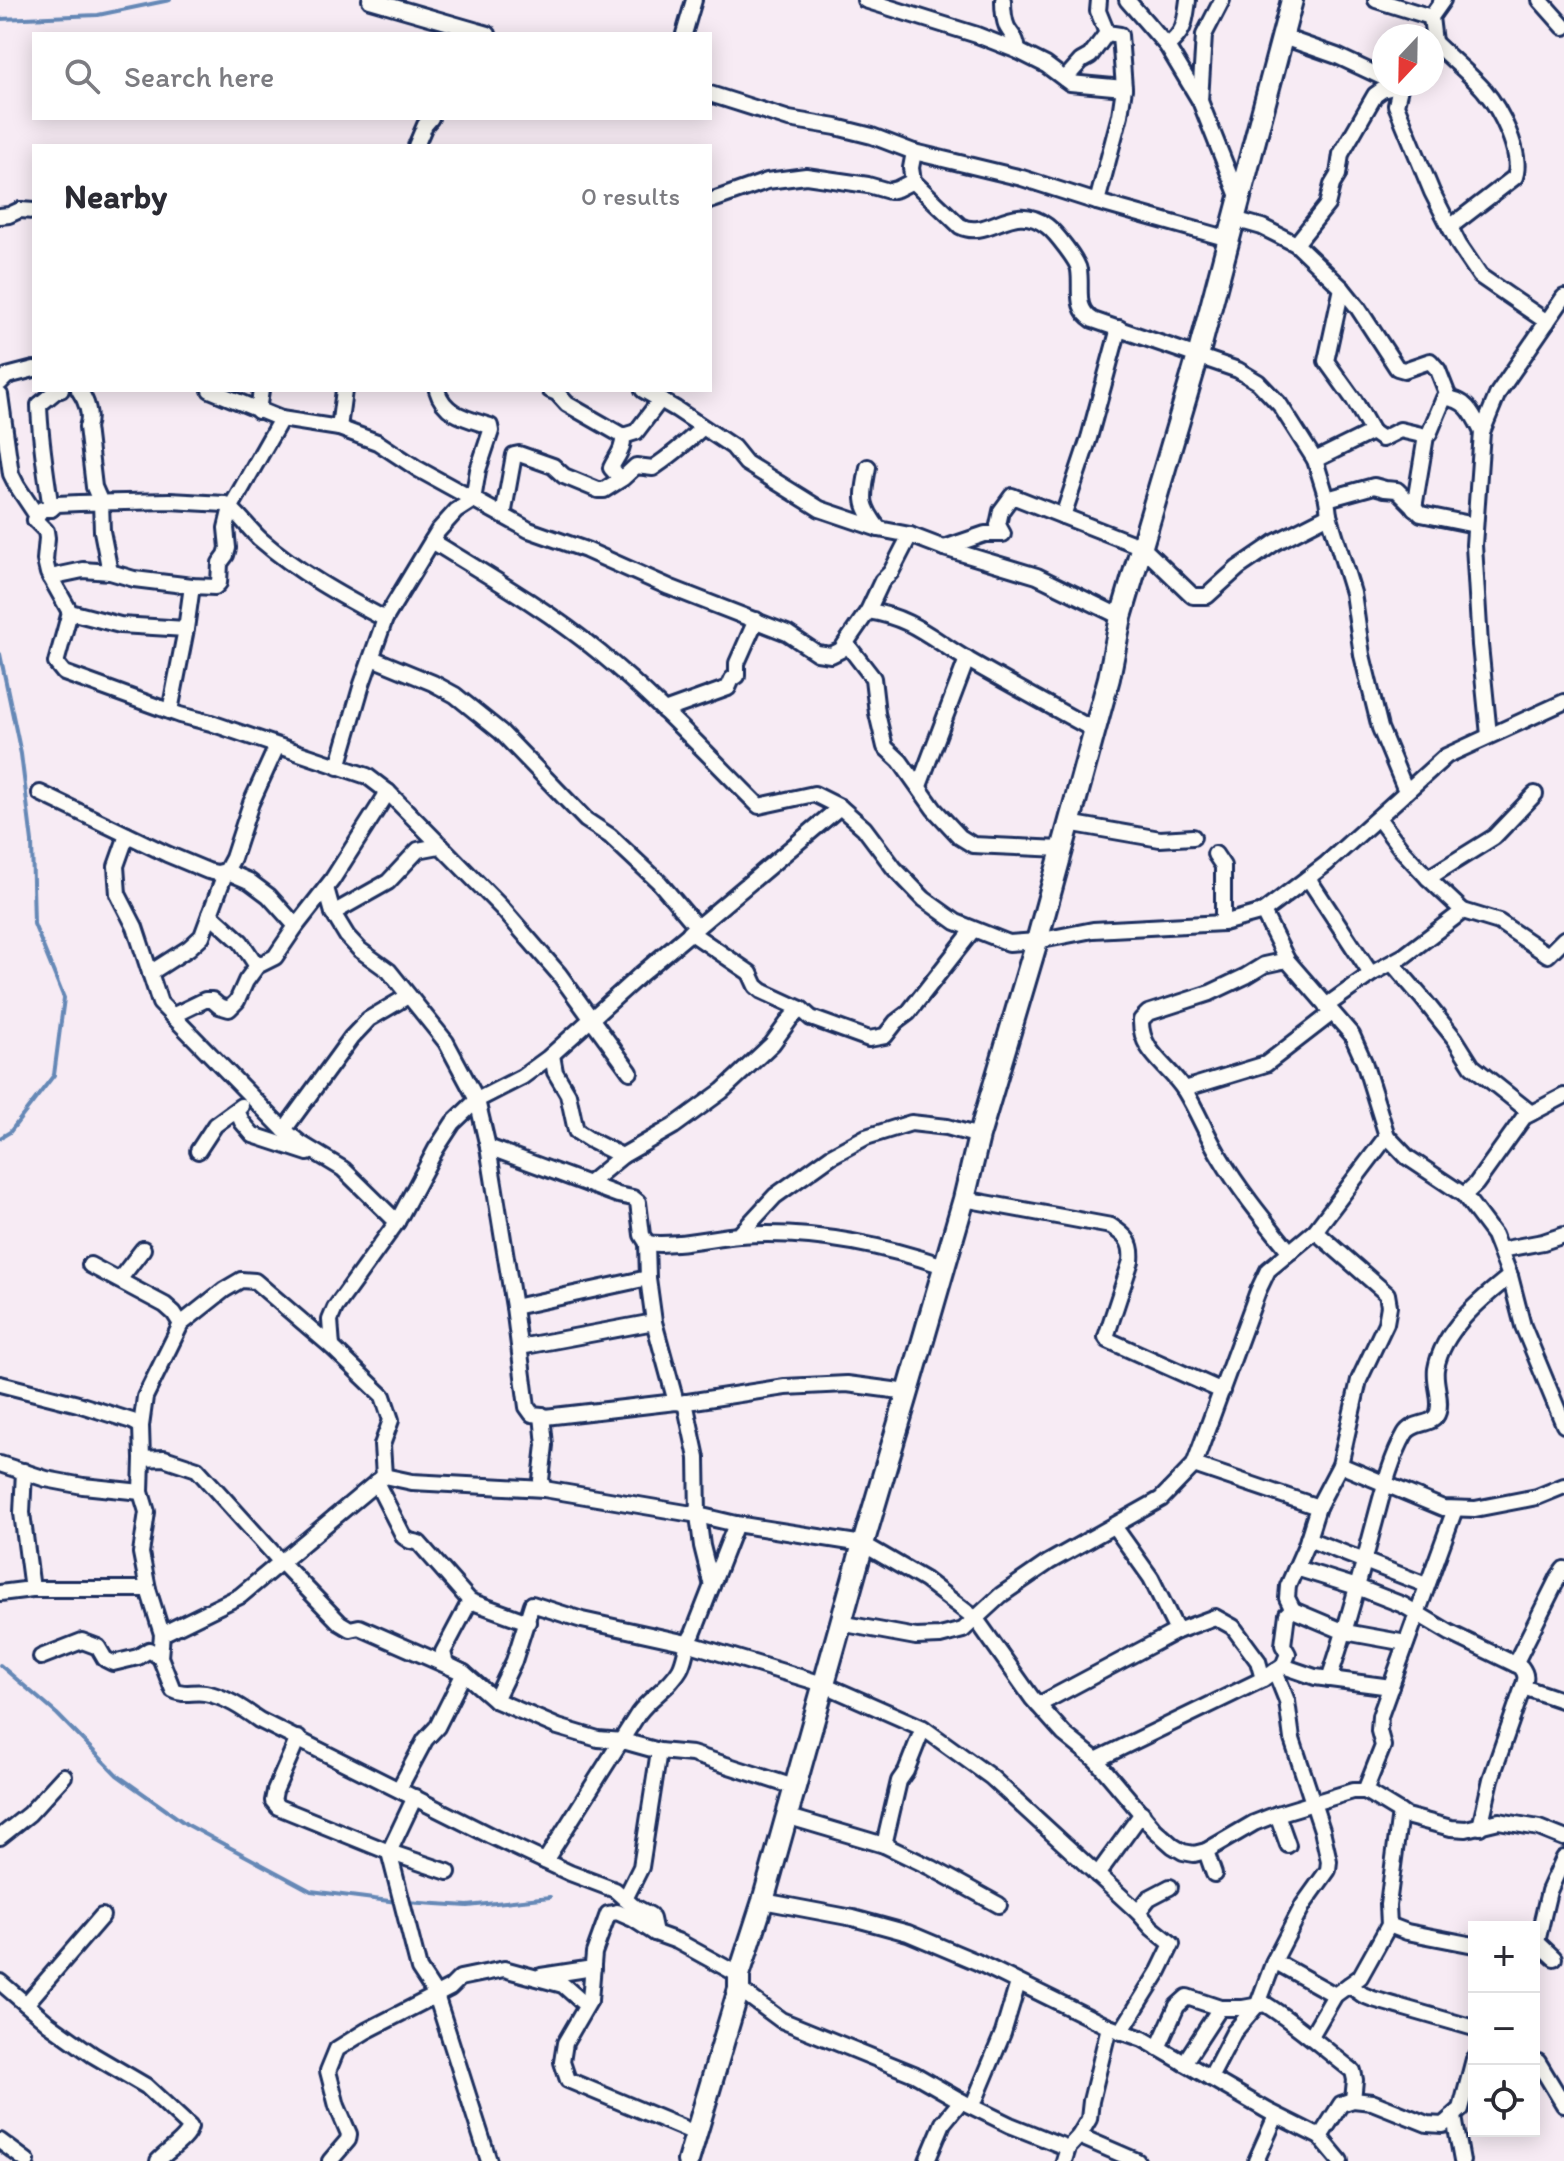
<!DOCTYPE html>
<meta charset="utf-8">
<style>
body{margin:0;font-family:Itim,sans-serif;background:#f7f7f7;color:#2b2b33}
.controls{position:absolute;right:24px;bottom:24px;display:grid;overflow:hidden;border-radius:0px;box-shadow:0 4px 20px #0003}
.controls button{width:72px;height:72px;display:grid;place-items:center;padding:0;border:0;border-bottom:2px solid #e1e1e2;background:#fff;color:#2b2b33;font:40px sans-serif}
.compass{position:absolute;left:1372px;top:24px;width:72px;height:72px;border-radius:50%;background:#fff;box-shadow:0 4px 20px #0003;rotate:202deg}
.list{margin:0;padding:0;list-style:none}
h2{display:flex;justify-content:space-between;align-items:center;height:104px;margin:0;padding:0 32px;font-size:34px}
h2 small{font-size:26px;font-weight:400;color:#7c7c81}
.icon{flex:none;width:44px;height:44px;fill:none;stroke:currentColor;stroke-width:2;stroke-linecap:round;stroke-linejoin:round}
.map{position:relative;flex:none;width:1564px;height:2161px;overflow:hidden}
.search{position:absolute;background:#fff;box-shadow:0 4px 20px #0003;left:32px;top:32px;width:680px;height:88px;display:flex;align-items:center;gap:20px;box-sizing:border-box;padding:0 28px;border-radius:0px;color:#7c7c81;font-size:30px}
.panel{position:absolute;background:#fff;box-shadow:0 4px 20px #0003;left:32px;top:144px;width:680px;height:248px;border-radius:0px}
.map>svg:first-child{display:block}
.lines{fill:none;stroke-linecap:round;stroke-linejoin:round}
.stream{stroke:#6588b6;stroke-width:4}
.street-casing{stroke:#1b2f5e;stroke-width:20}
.secondary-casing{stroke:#1b2f5e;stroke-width:26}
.street{stroke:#fdfcf7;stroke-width:14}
.secondary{stroke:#fdfcf7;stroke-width:20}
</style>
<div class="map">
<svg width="1564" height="2161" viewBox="0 0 1564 2161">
<rect width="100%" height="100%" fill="#f7ebf4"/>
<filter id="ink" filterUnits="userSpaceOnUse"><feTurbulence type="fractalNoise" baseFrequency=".0125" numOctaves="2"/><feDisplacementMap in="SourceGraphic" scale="16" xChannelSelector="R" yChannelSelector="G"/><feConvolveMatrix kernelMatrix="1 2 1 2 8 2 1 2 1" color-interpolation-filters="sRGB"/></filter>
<g filter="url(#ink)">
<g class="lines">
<g class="stream">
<polyline points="0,19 98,15 170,0"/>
<polyline points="0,654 21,754 32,842 34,924 64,998 54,1075 10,1132 0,1138"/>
<polyline points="0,1665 57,1714 117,1775 186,1824 311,1891 397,1902"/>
<polyline points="405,1902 468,1906 550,1897"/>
</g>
<g class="street-casing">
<g id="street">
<polyline points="370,0 488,34"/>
<polyline points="865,0 977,35 1018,51 1046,65 1070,83 1124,88"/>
<path d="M1003,0C1003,7 1004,20 1007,27C1013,38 1016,36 1018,51"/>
<polyline points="1127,0 1167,46 1200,101 1239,199"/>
<polyline points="1376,0 1431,17"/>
<polyline points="1540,0 1564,27"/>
<polyline points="684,34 694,0"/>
<polyline points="1283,37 1337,56 1384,78"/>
<path d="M1434,42C1450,58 1469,73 1484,90C1500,109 1523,153 1515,177L1450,227"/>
<path d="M1167,46C1185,32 1185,22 1188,0"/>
<polyline points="1432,46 1434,42 1431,17 1443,0"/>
<polyline points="1065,79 1081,61 1090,56 1107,33"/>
<polyline points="1401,84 1396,105 1432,192 1459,245 1480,276 1547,322"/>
<polyline points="710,94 789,119 836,127 872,136 914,152 1022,178 1097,202 1229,239"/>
<polyline points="1200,101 1204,35 1222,0"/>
<polyline points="416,146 425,125 431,118"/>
<path d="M914,152L911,168L913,181L960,226C989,241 1012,199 1047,226C1055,232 1078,261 1079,270C1082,290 1074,308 1093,320L1238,370L1258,382L1280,405L1315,460L1327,499L1329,515L1353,593L1362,655L1380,728L1406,791"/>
<polyline points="710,201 767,181 806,176 868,185 889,191 897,189 913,181"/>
<polyline points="1097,202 1120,115 1124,88 1120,35 1107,33 1098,11 1099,0"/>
<polyline points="0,216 9,215 20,210 34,211"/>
<polyline points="1234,219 1262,227 1296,244 1342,288 1358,308 1397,368 1404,370 1430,361 1438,370 1449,398"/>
<polyline points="1296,244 1327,205 1332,185 1338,175 1341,154 1375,95 1382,90 1400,85"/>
<polyline points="1342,288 1326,361 1354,400 1372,432"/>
<polyline points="0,383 7,376 34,369"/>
<path d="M79,390C86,400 92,415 87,427L94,487L101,503L102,531L110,572"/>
<polyline points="210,390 281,419 339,428 377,442 418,469 529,530 586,550 669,587 787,633 817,653 831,655 841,650 868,611 882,581 891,572 910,535"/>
<polyline points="550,390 557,393 567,404 623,436 636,432 661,399"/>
<polyline points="643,390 676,409 733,447 746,463 820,509 879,529 910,535 944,548 1037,576 1121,617"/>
<polyline points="0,395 11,474 17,486 37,516 35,520 46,531 47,538 45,560 48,573 70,612 120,625 186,629"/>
<polyline points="258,411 261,390"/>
<polyline points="339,428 344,390"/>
<polyline points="1315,460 1372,432 1382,439 1400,430 1426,436"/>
<path d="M868,467C863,498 859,503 879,529"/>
<path d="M621,479L611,468C616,457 624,450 623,436"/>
<polyline points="1327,499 1374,486 1385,489 1397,490 1421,514 1475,525"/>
<path d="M1414,508L1426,436L1429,434L1444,398C1466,398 1473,414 1482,432"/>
<path d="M51,509C46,474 40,440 39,405L56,391L61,390"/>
<path d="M37,516L42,509H51L57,504L79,503L170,501L225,504C235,509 249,529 260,539C298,572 341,596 385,619"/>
<path d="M503,516L514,455L519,454L553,466L564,476L598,490H604L623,478L636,466L653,468C671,456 686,443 702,428"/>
<polyline points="1063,516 1089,438 1119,328"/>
<path d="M432,541C489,576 549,611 600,653C657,700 707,754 759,806L814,794L840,807L864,828L894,868L924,899L956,922L1009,943L1037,941L1093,930L1223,923L1263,912L1326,864L1446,756L1564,702"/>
<polyline points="944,548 985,534 1003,534 998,525 1001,511 1012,496 1142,547 1193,596 1207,596 1238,568 1276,542 1329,515"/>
<polyline points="50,577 83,570 110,572 134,579 192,586 215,587 219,583 220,563 226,555 228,548 226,528 231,507 281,419"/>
<path d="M868,611C911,617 932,639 968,660C1010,684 1052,707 1094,730"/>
<polyline points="70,612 56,663 64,673 180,715 211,723 367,776 388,792 501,907 559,974 630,1072"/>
<polyline points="846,643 873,678 877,713 885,747 900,761 934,809 960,837 973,845 1062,849"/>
<polyline points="372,658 433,683 455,695 501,732 586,820 610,836 659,882 697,927"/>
<polyline points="170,711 186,629 192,586"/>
<polyline points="664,711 728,688 732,679 737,676 737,663 756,620"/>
<polyline points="1489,735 1480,645 1474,545 1482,432 1498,393 1564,297"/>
<path d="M338,767L362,684L385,619L438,531L456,511L473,500L478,470L491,431L490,426C468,419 444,415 437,390"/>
<polyline points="919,786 967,659"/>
<polyline points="40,793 167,854 208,871 217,873 226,871 249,881 269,896 296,926"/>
<polyline points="1378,818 1402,850 1428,878 1463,911 1499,922 1548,955 1564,939"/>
<polyline points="1068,823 1160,839 1193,837"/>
<polyline points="127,835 116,866 118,894 135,927 160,1003 284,1130 300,1143 343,1169 397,1222"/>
<polyline points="1215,854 1223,866 1223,923"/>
<polyline points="1308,878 1371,974"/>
<polyline points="1428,878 1494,837 1535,794"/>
<polyline points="326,888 333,913 347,936 360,950 389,971 446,1042 477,1100 488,1147 514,1307 527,1407 532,1414 542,1415 545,1417 676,1402 681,1403 785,1387 847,1384 908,1392"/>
<polyline points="1263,912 1287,960 1352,1035 1364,1062 1387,1136 1407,1157 1464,1195 1494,1235 1510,1276 1523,1326 1564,1425"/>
<polyline points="333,913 388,882 418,850 439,846"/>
<polyline points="210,914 241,942 257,966"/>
<polyline points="690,932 750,973 756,986 762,991 801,1009 811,1018 869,1039 885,1036 896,1022 908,1013 973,930"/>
<path d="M1287,960L1264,965L1246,976L1210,993L1148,1013L1141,1020C1140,1053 1170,1066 1185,1091C1198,1112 1207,1136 1220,1157C1240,1191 1265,1221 1290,1252"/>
<polyline points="1392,963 1423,999 1455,1039 1472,1066 1531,1113"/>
<polyline points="150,973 189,948 202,936 226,871 233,858 251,803 277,746"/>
<polyline points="1326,1006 1371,974 1404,956 1463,911"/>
<polyline points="172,1016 205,1000 212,1000 219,1006 229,1009 237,1001 246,981 257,966 275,957 296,926 332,880 388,792"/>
<polyline points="552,1055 555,1072 568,1094 576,1131 590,1140 622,1156"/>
<polyline points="1184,1089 1266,1064 1332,1013"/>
<polyline points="237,1110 242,1122 253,1135 308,1153"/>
<polyline points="284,1130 351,1038 369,1019 408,996"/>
<polyline points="488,1147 618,1195 633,1198 638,1202 642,1235 647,1243 648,1278 654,1322 676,1402"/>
<polyline points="198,1151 215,1125 241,1106"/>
<polyline points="588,1184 622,1156 674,1126 722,1091 772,1044 791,1018 801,1009"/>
<polyline points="1464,1195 1476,1184 1524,1117 1564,1096"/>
<path d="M964,1199L1111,1226C1126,1236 1133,1242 1131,1261L1106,1337L1108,1340L1222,1391"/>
<polyline points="739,1235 775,1196 831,1156 866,1137 911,1123 947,1127 979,1136"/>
<path d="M647,1243C672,1247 713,1237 739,1235C808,1230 879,1244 944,1266"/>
<polyline points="1500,1250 1543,1242 1564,1235"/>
<polyline points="90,1265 165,1305 174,1313 181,1324"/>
<polyline points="119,1280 143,1249"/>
<polyline points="514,1307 648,1278"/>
<polyline points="332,1347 330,1320 335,1308 397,1222 436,1149 453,1123 477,1100 522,1077 548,1058 640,975 840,807"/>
<polyline points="520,1347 654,1322"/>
<polyline points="0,1384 78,1404 132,1421 141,1426"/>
<polyline points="685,1402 697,1458 698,1515 702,1546 712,1586"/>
<polyline points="542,1415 545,1445 541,1480 544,1489"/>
<path d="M142,1459L141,1492L147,1512L141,1553L148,1589L162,1634L160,1657L173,1690C184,1696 193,1691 205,1693C226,1697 242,1708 259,1720L491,1836L570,1873L615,1890L633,1906L650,1915L652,1919L655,1933"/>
<polyline points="0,1464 46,1479 83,1486 141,1492"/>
<polyline points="1194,1465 1318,1507"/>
<polyline points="1340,1465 1443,1508 1475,1509 1537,1497 1564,1486"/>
<polyline points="24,1471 22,1513 32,1589"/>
<polyline points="384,1476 412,1482 544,1489 698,1515 736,1524 863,1544 925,1580 976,1619 1032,1698 1064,1734 1096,1760 1155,1830 1173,1846 1183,1852 1194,1854 1206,1851 1254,1823 1277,1814 1353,1791 1365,1791 1406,1816 1451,1828 1466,1829 1499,1821 1539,1828 1564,1838"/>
<polyline points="384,1476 382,1445 391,1420 383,1396 332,1347 255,1281 241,1280 224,1290 181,1324 145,1397 141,1426 142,1459 164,1458 197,1469 281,1562 340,1623 350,1629 359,1627 464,1673 495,1700 558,1727 598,1739 623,1741 659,1751 692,1754 794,1787"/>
<polyline points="376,1482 404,1537 410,1541 419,1543 470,1601 528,1622"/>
<polyline points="1114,1526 1151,1578 1177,1631"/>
<polyline points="1308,1539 1426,1585"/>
<path d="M1296,1568L1357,1587L1403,1605L1450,1633L1521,1667C1527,1675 1526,1679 1523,1687L1564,1701"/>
<polyline points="0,1593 32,1589 148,1589"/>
<polyline points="1293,1610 1345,1632 1406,1643"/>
<polyline points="840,1623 916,1637 940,1636 963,1630 1001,1595 1049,1562 1161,1499 1194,1465 1258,1291 1268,1270 1315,1231 1387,1136"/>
<polyline points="162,1634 240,1596 384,1476"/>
<polyline points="41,1657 82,1641 98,1647 105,1659 113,1663 138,1657 149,1650 160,1657"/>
<polyline points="1515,1664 1559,1576 1564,1569"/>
<polyline points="1283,1666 1315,1677 1391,1687"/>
<path d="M1329,1679C1346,1630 1359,1581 1372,1532C1381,1500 1389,1462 1405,1434C1413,1420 1434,1427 1438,1412C1442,1399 1434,1383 1436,1369C1442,1331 1481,1299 1510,1276"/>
<polyline points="495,1700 514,1661 532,1604 582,1620 687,1643 823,1684 923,1728 991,1777 1138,1912 1152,1928 1172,1944 1159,1971 1121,2032"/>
<polyline points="1038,1705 1177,1631 1215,1617 1233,1627 1258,1661 1263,1679"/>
<polyline points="298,1738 275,1791 273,1801 278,1807 389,1852 448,1872"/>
<polyline points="1096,1760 1263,1679 1283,1666 1288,1654 1283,1645 1287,1614 1293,1610 1287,1598 1288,1586 1306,1545 1318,1507 1340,1465 1359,1380 1386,1323 1389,1306 1387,1294 1315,1231"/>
<polyline points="399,1789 425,1740 437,1727 464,1673 446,1664 443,1652 470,1601"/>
<polyline points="1365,1791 1383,1746 1379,1731 1380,1716 1455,1509"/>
<polyline points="415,1797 389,1852 419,1969 436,1995 489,2161"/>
<polyline points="1277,1814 1288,1845"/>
<polyline points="786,1816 884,1845 932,1868 999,1905"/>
<polyline points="1480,1827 1491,1779 1523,1687"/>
<polyline points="0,1837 29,1814 64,1776"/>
<polyline points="884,1845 899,1781 906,1771 923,1728"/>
<polyline points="1206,1851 1214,1874"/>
<path d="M545,1861C576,1812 607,1763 638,1714C650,1697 670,1687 680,1669C686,1658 685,1645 693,1634L736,1524"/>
<polyline points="1097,1875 1142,1813"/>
<polyline points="625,1899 641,1867 659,1751"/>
<polyline points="763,1901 853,1918 908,1933 977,1962 1109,2027 1143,2039 1268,2111 1320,2137 1340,2161"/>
<polyline points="1138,1912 1149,1898 1170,1887"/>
<polyline points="1389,1925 1407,1932 1474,1945"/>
<polyline points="1554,1958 1537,1942 1549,1891 1564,1858"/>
<polyline points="1274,1961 1335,1995"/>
<polyline points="541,1976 593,1968"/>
<path d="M0,1982L48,2023L93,2055L146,2086L190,2127C187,2140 168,2150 158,2161"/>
<polyline points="1349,1985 1363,1995 1373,1999 1474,2028"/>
<polyline points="739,1989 781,2020 914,2074 961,2101 1010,2125 1068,2148"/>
<polyline points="26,2004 102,1916"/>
<polyline points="1311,2036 1335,1995 1360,1977 1389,1925 1388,1905 1400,1812"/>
<path d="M1158,2048L1177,2006L1187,1997L1220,2008H1243L1265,2004C1297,2024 1323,2048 1353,2071L1355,2080L1353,2100"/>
<polyline points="1534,2060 1538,2062 1564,2105"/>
<polyline points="1184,2063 1220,2008"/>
<polyline points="1210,2078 1234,2032 1258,2004 1274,1961 1303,1905 1328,1870 1329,1861 1322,1830 1292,1739 1287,1701 1275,1671"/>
<polyline points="973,2105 1003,2033 1018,1983"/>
<polyline points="1454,2117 1462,2161"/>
<polyline points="695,2133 568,2080 562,2062 565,2043 590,2000 594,1953 608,1914 617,1912 633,1919 655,1933 677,1941 739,1975"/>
<polyline points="1079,2136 1137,2161"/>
<polyline points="1320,2137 1341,2104 1353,2100 1372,2102 1427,2124 1443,2125 1461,2109 1474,2059"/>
<polyline points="0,2141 27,2161"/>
<polyline points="330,2161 348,2140 349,2134 337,2106 328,2071 337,2049 366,2031 450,1988 460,1978 504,1969 563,1985 581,2001 584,2002 590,2000"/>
<polyline points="927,2161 943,2123 961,2101"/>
<polyline points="1064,2161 1068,2148 1079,2136 1089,2119 1091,2101 1109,2027"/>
<polyline points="1256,2161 1276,2116"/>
</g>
</g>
<g class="secondary-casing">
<polyline id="secondary" points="688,2161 739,1989 739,1975 763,1901 863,1544 908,1392 964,1199 979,1136 1037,941 1109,678 1121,617 1198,356 1292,0"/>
</g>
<use href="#street" class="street"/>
<use href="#secondary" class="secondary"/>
</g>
</g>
</svg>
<div class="controls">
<button>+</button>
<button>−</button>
<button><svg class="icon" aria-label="locate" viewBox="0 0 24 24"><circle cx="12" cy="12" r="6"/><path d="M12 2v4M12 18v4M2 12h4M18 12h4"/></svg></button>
</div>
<svg class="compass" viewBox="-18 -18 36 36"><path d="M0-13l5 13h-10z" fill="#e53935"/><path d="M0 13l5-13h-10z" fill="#7c7c81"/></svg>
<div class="search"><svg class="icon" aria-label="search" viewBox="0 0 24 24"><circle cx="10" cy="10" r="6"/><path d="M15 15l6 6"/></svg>Search here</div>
<section class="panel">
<h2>Nearby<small>0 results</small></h2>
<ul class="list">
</ul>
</section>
</div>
